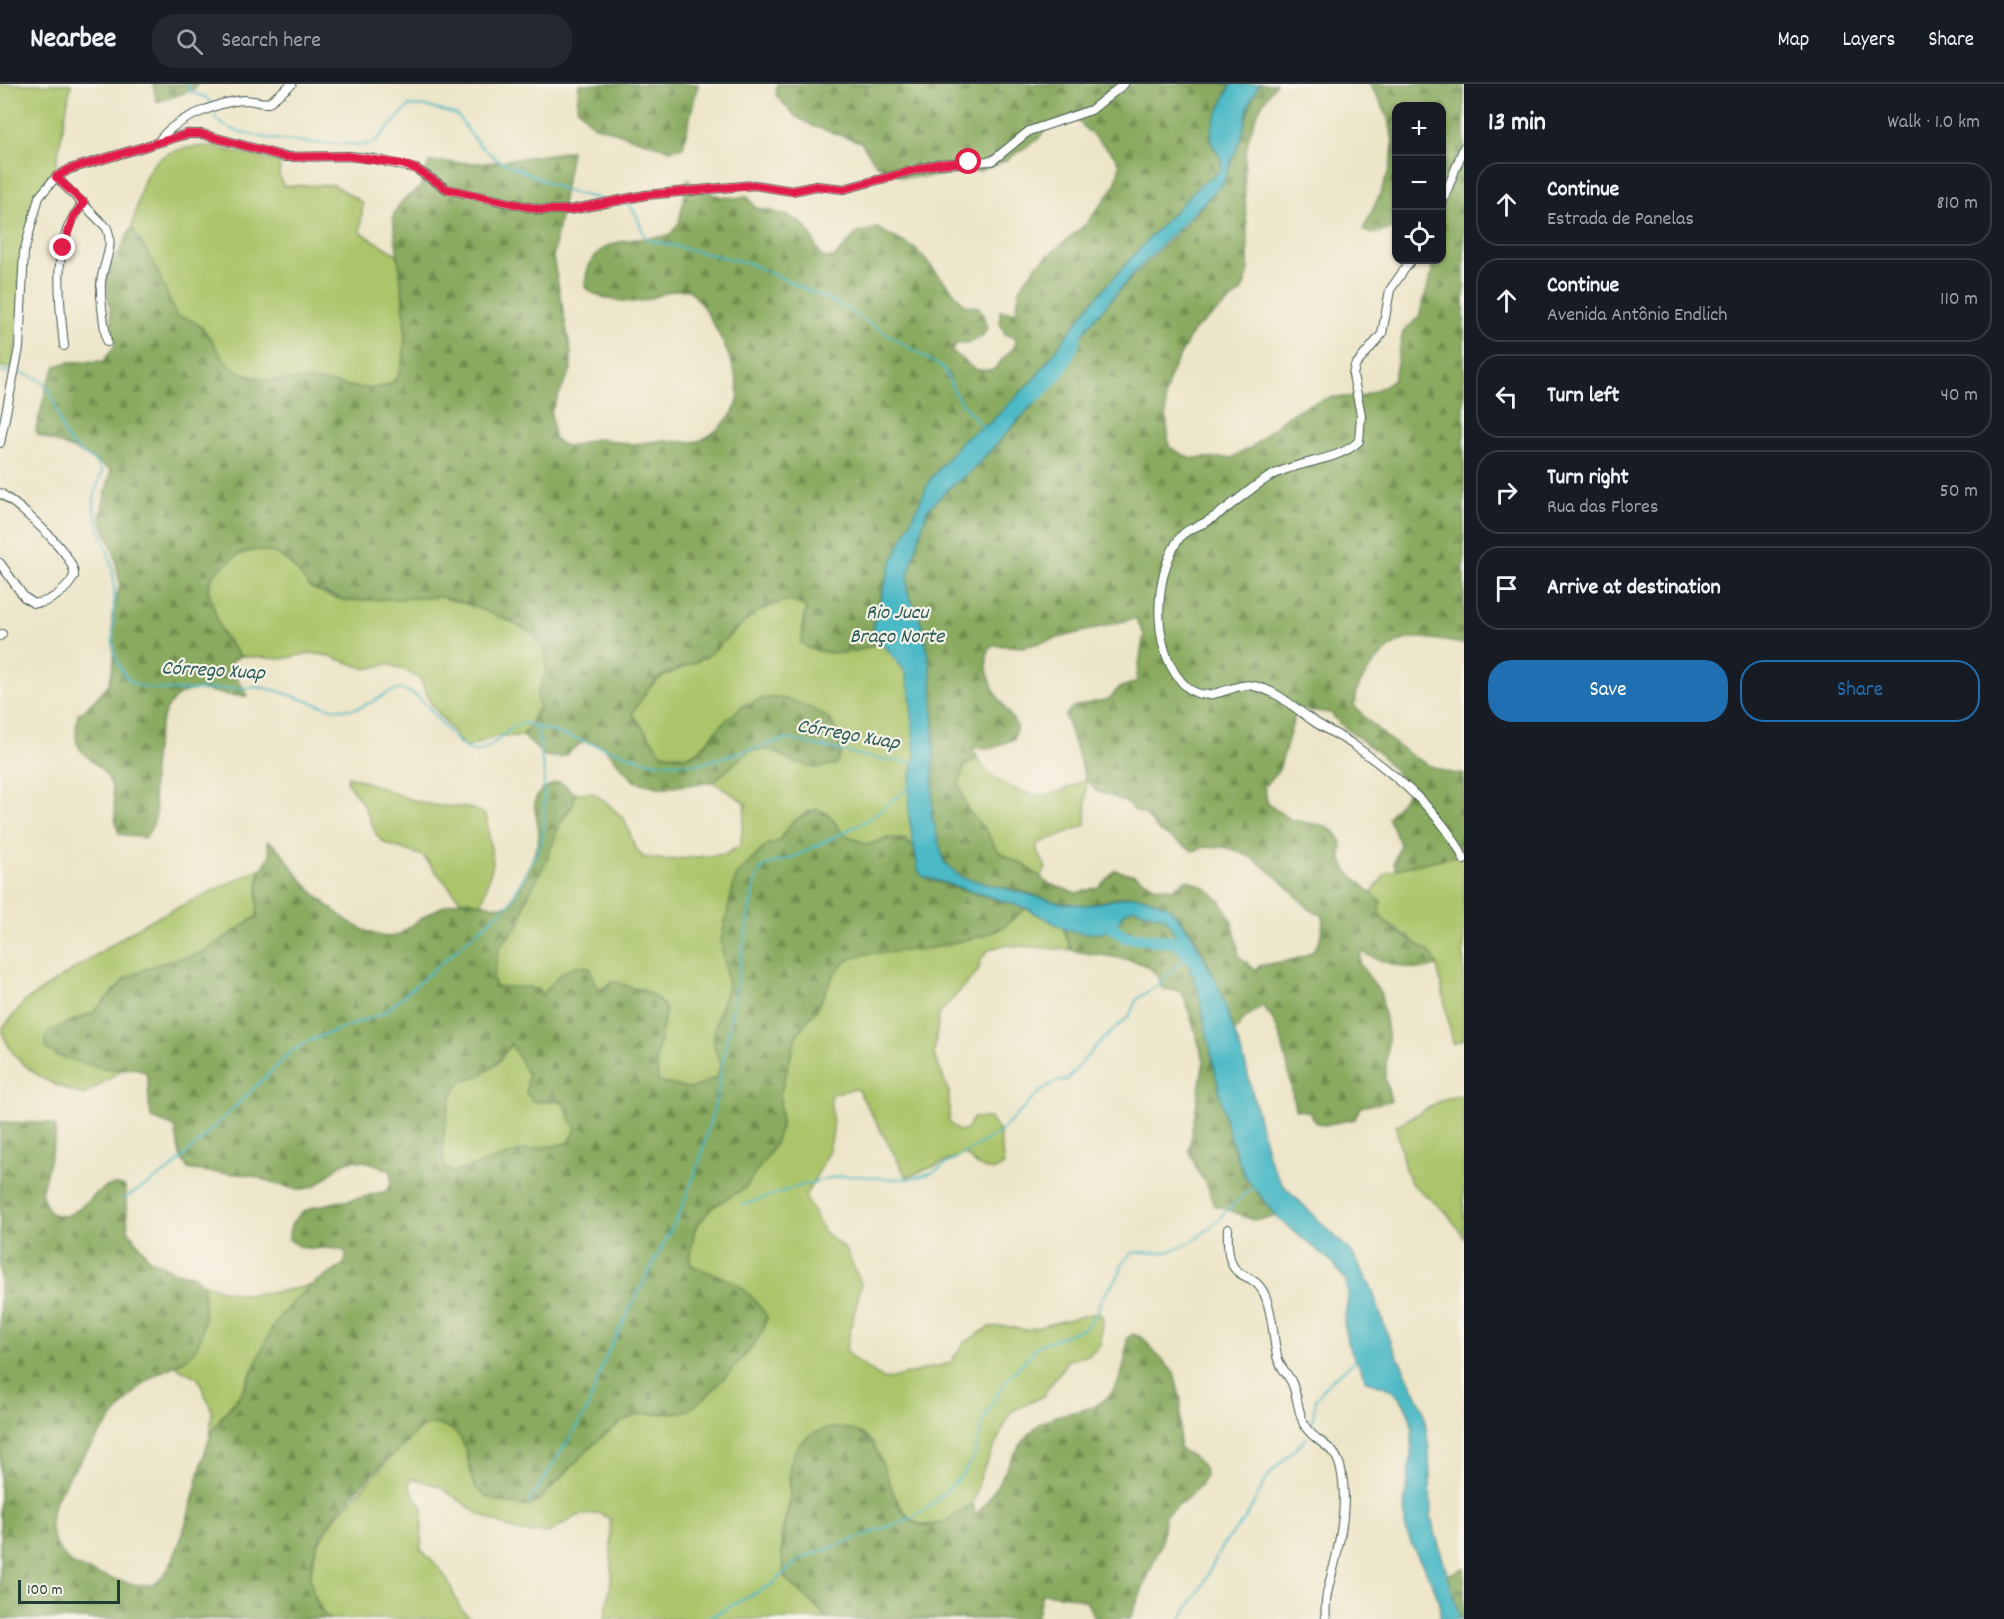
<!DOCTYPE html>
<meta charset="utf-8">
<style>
body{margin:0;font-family:Dekko,sans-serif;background:#242831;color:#f1f3f6}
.controls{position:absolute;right:18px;top:18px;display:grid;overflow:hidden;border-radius:12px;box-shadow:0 2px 4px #0004}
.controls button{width:54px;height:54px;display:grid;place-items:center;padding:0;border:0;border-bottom:2px solid #363941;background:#171b24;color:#f1f3f6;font:30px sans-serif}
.scale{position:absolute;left:18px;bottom:15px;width:102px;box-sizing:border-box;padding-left:6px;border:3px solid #1f3d34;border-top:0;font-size:16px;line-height:21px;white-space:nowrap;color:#1f3d34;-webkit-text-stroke:4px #f7f3e8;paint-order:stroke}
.stop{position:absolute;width:18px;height:18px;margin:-14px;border:4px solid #e11d48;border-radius:50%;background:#fff}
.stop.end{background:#e11d48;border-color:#fff;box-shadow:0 2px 6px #0008}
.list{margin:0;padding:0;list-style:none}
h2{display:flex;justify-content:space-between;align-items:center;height:78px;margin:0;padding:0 24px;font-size:26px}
h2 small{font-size:20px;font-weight:400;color:#9ea1a6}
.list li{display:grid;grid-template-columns:39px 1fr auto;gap:18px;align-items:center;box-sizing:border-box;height:84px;margin:0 12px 12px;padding:0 12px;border:2px solid #363941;border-radius:24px}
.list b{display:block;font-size:22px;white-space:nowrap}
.list p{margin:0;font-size:20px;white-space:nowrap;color:#9ea1a6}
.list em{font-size:20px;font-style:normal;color:#9ea1a6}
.actions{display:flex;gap:12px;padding:18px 24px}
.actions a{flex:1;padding:14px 0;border:2px solid #1f6fb2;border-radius:24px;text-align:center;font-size:21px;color:#1f6fb2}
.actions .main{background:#1f6fb2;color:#fff}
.icon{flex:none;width:33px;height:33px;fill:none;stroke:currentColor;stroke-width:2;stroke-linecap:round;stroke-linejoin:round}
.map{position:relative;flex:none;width:1464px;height:1535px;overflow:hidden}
header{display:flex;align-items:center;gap:36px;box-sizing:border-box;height:84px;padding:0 30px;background:#171b24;border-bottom:2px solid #363941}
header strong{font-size:28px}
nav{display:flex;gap:33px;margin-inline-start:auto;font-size:21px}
.search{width:420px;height:54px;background:#242831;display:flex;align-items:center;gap:15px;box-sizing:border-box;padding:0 21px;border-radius:24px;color:#9ea1a6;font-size:22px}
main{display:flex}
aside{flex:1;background:#171b24}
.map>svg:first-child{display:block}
.green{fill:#acc56a;stroke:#66814f;stroke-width:1.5}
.forest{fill:url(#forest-firs);stroke:#547449;stroke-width:1.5;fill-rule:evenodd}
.water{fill:#4cb9c6;stroke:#367b7d;stroke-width:1.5}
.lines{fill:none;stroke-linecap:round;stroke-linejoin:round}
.stream{stroke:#4cb9c6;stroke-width:2}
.river{stroke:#4cb9c6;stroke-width:12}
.minor-casing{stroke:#3e564a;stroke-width:10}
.minor{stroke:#fff;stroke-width:8}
.route{stroke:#e11d48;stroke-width:8}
.labels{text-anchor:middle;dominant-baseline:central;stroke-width:4.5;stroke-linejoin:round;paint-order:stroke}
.water-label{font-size:21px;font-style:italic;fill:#2a5c58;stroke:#f7f3e8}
</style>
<header>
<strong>Nearbee</strong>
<div class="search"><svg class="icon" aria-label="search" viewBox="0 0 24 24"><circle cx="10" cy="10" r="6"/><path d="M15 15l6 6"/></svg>Search here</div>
<nav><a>Map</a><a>Layers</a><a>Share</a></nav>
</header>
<main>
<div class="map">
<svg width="1464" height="1535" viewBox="0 0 1464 1535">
<defs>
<pattern id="forest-firs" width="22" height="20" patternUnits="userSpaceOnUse" patternTransform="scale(1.5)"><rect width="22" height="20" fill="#89aa5e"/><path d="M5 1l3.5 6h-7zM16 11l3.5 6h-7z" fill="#6f8c4e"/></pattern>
</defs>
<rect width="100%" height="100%" fill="#f7f3e8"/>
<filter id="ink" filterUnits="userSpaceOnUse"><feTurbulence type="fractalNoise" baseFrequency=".0167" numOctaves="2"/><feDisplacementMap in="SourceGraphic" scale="12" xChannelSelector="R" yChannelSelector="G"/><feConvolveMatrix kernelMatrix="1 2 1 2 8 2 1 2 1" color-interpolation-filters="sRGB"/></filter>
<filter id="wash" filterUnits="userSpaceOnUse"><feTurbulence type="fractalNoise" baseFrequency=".008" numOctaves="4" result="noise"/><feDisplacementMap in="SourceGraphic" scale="24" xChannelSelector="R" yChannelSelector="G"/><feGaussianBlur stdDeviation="1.35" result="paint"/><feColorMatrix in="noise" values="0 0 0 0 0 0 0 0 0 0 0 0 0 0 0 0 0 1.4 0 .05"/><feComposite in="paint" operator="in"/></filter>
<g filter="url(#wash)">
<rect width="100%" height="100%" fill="#ede5c8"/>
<g class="green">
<polygon points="0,0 71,0 55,86 34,120 19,182 20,217 13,284 0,283"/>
<path d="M211,62L280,79L279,91L283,102L334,101L363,119L360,148L398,171C400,197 418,292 387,301C363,309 343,300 320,297C291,294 268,303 239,287C210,272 214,236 176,233L158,188L132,143C146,86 145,64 211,62Z"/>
<path d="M256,466L275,469L289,478L311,504L328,512L347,517L440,513L488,526L533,550L543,562L547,573L546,589L537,611L539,623L523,652H497L465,664L431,619L420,595L407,587L387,580L367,585L329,572L310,569L282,575L240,572C206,532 187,480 256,466Z"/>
<path d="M786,516L798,518L806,524L802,543L808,564C835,573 857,570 881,557L905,587L911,608L915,672L909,703V733L915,765L905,755L887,754L867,761L861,759L842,749L831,733L823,727H809L792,738L779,757L767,761L736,792L721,856L728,902L718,930L721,982L717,993L691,1005L658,998L656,973L666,926L643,905L626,903L614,897L601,905L576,882L557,895L540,913L509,904H495L493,893L500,862L520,839L526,816L545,780L561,737L572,723L573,709H593L605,717L624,735L635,763L643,773L666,776L726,770L740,762L746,719L713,698L750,666H773L792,678L840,673L841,661L833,641L745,619L699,666L688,672L661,669L632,629L647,606L660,594L708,572L753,530Z"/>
<path d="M978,675C989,695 1018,711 1041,711C1056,711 1073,702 1086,695V741L1037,760V765L1046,784L1040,794L997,766L967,725L959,699L961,689L969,678Z"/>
<path d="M348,692C379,700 409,720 442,722C460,723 471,721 486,732L493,779L482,820L469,816L461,817L423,772L385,759L377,752L363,720L347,698Z"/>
<polygon points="1460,769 1464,770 1464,955 1453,960 1437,881 1430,869 1383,835 1371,810 1385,790 1399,784"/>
<path d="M261,784L258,797L257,832L204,868L166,878L126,894L94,928L64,940L56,972C79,976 100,985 122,986L84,1011C51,1002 10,981 2,945L25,917L145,839Z"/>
<path d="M1026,824L1063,844L1071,866L1005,861L989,865L981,875L978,887L939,930L934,971L949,1008V1038L958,1047L967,1045L973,1034H989L999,1046L1004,1081L993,1087L978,1082L965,1070L907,1093L858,1006L853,1005L831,1010C829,1021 833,1031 833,1042C833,1066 817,1092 805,1112L824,1148L846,1166L861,1200L846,1265L852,1274L885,1296L950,1279L964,1259L989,1243L1004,1242L1027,1246L1099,1228L1103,1235L1100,1262L1089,1271L1068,1276L1043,1312L1011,1328L982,1388L973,1419C964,1425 952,1436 941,1439C934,1440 925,1442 918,1439C899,1433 879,1376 872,1358L804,1355L794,1370L789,1391L790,1416L781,1452L783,1482L785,1494L829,1535H605L612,1490L610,1435L600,1429L577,1432L548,1449L519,1448L481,1431L438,1402L412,1394L408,1402L423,1424L421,1466C430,1474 441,1484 447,1495C454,1507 458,1529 473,1535H329L324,1531L309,1499L316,1463L337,1431L411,1352L422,1343L435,1340L447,1342L460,1351L466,1362L474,1400L524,1422L534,1420C566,1394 590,1352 629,1334C643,1328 657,1331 670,1329C707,1324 723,1291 748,1268L704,1186L693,1182L689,1176L695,1144L712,1123L745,1104L774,1062L781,1033L780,1010L797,950L815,928L836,886L848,876L864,870L927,865L985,851L1002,844Z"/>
<path d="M511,959L528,991L527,1008L538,1018L562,1017L576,1045L569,1059L521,1067L453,1089L445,1084C440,1066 446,1011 461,999C471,991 484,989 494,982C501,978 506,966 511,959Z"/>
<polygon points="1464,1011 1464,1153 1447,1129 1411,1099 1405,1085 1396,1042 1444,1015"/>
<path d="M202,1199C247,1217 267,1210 313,1201L287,1224L276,1239L240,1311L221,1333L210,1353L212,1327L198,1294L175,1282C206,1262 207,1233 202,1199Z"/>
</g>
<g class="forest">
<polygon points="153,0 198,0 193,6 157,18"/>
<polygon points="579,0 698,0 683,63 671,66 593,41 577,23"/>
<path d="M777,0H1231L1212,42L1211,58L1221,74L1222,82L1220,87L1198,103L1153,150L1092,218L1035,294L990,339L964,354L930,396L884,499L873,541L875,551L881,557C855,571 829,574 801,560L806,524C771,498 732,554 707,572C693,582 675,584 661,593C647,602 641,617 632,629L661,669C668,670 681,674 688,672C700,669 708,657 715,648C742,617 768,603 808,623C819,628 830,633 835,645C840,658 843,667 836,680L816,684L792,678L773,666H750L713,698L661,704L634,697L605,664L594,659L583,658L562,673H552L545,672L523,652L539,623L537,611L546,589L547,573L543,562L533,550L513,538L464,519L440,513L347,517L311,504L289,478L275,469L256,466L240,469L215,489L210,495L208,505L223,553L240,572L231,578C232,590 243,600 247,612C228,614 207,603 188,607C157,614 151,681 153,706C153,713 156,721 156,729C155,738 151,746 145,754L119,750C113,735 116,720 112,704C107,681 84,676 78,661C74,651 77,639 78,629L84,627L109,600L114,578L112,532L120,500L114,467L100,434L111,386L80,368L38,351L36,345L48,298L56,282L70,278L104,277L115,261L106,194L132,143L158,188L176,232C214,236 210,272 239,287C269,303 291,293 320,297C343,300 364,309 388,301C422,290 395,164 393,134C397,119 406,113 419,105L429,78L487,79L571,67L553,174L571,268V285L551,328L554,355C574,371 579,355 600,355C611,355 621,360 632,360C641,360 650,357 659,357C673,356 688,361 701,356C714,351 735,331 738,317C743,292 709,223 689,206C673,204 664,210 649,215C632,221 597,216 585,203C586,153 630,156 669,152L679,139L688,95C701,110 729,117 747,112L756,124C773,128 801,131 810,149C815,159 816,166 824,174H834L856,150L877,144L916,165L965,221L978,223C998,247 981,259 956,260L951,268C973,277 962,288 993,286L1015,262L1016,254L1005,250L1000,239V227L1016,228L1020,204L1037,181L1087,139L1115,102L1120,81L1115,72L1074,34L1051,39L1038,55L1005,77L979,87L931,93H902L876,80L861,58L813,42L795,32L776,11Z"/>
<path d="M1259,0H1276C1226,62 1251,120 1248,191L1241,208L1193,247L1170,291L1165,313L1169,363L1189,374H1231L1252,363L1283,335L1303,323L1331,313H1361L1385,302L1394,294L1403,248L1419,233L1432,187L1430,176H1442V22H1396V144L1373,150L1363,146C1390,88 1411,58 1369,0H1464V560C1417,553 1402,543 1370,585C1362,595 1355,605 1356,618L1353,620C1376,648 1427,691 1464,690V770L1396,785L1394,779L1400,760L1388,734C1395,723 1405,716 1410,704L1381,671L1339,639L1331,629L1300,625L1296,628L1279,686L1264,703L1268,720L1291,736L1322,741L1335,748L1342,758L1341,774L1347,787L1381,818C1373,843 1416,855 1430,869C1433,872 1435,877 1437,881C1422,892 1376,877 1361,867L1360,880L1381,910L1388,955L1385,994L1391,1017L1360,1023L1355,1035L1324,1041L1315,1038L1310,1028L1295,1025C1290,998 1284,939 1262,922L1245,934L1234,949C1215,901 1197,815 1133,812C1116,811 1099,821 1082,821C1059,822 1035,810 1013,805C996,801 971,801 957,790C920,759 935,703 934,661C934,625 932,587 925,551C921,529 903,515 908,491C911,478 924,431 930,423C941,409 956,400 969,389C989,370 1008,348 1027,328C1050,302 1066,271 1087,244C1124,196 1173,158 1211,112C1238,79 1241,37 1259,0ZM1135,534L1144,550L1136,598L1119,604L1109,615L1073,623L1065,632L1086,695L1097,707L1124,717L1134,726L1145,730L1159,747L1193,767C1231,751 1264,780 1291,806C1302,817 1307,827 1323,831C1324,879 1298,873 1259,882L1256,887L1239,872C1235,837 1223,805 1186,796L1172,805L1154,802L1135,791L1115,786L1099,803L1077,809L1049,800L1025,781L1004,771L997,766L987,748L967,725L959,699L964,682L978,675L972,664H993L1014,655L1017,642C1002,620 978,590 990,563L994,561L1024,563Z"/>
<path d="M558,698L565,701L575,711L572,723L561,737L545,780L526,815L520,839L500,862L493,893L494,903H528L539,906L541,912C553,898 570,874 590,884L597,904L605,905L614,897C635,907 654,904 666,926L656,973L658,998L691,1005L717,993L721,982L714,962V946L728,902L721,856L736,792L767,761L779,757L792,738L816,725L831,733L842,749L867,761C890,756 895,746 915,765L918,786L929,796L1026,824L1002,844L985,851L927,865L864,870L848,876L836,887L815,928L797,950L780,1010L781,1043L774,1062L745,1104L712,1123L695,1144L689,1176L692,1182C731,1196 743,1196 767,1233C765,1239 764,1245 761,1250C751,1266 702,1321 686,1327C667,1333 646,1325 628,1335C590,1356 566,1393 534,1420C516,1423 480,1417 473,1398C466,1375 469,1345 438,1341C433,1340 425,1341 421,1344C415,1347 412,1353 408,1357C402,1365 392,1371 384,1378C363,1399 326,1436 316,1464C307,1486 309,1519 329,1535H0V1038L48,1039L55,1042V1055L41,1109L50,1129C80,1145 96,1089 125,1103L128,1146L149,1175L175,1188L192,1191L202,1199C205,1219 206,1242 198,1261C189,1280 165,1283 150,1295C125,1314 62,1395 53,1424C47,1444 53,1462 69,1477C80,1486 140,1506 154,1500C180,1489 198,1387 208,1358C214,1339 230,1326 241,1310C259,1282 264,1247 288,1223C297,1214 308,1202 319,1196C329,1190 336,1187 345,1179L346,1168C326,1158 306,1173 289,1155C287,1123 326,1120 350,1116C363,1114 375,1109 387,1107L391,1101V1087C329,1056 339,1103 301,1105C282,1105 266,1094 248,1091C228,1088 210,1090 188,1085L180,1072L175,1043L152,1034C146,1019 151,1005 146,989C136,980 122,987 110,985C97,984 56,972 46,965L45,956L48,948L94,928L126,894L152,882L204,868L257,832C259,806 255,794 270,771L267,757C283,765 287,777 297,790C315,813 365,859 396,852C401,850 406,845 411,842C423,833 440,822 455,818C474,813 490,826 509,821C519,799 536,775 539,752C540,739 530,722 538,710C543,704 550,701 558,698ZM511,960L528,991L526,1008L532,1017H562L576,1045L569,1059L521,1067L453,1089L445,1084C440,1066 446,1011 461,999C466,995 472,994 478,992C494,985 501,974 511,960Z"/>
<path d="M1133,824L1166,834L1181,861L1197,901L1232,1062L1244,1091L1276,1132C1246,1143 1239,1125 1214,1122L1208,1103L1198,1088L1189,1066L1204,976L1184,912L1179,907L1163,905C1160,900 1158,893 1154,888C1142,872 1090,872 1071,866L1063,844L1081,849L1121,838L1124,829Z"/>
<path d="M1133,1250L1143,1254L1174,1289L1181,1316L1179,1364C1186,1369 1197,1374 1202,1381C1216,1398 1176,1422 1165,1431L1161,1460L1130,1535H1095L1086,1517L1076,1513L1042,1509L1036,1535H829L785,1494C779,1463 783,1447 790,1417C792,1405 788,1393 790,1381C797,1349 829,1337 858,1348C888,1359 886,1423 915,1439C935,1449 958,1429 973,1419L975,1432C1000,1406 1008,1371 1034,1345C1051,1328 1071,1331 1092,1323C1121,1312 1126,1280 1127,1254Z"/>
<polygon points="1464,1484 1464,1535 1460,1535 1447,1491"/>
</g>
<path class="water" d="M1231,0H1259L1249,20L1242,52L1222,100L1133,190L1089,241L1046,306L1027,327L971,387L948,405L927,426L908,492L907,506L924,546L932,597L934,660L932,732L944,778L961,793L1061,819L1087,821L1133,812L1148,814L1169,823L1190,848L1218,901L1245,979L1268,1072L1281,1099L1353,1170L1372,1205L1389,1255L1423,1324L1429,1364L1431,1434L1460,1535H1440C1442,1500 1414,1476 1406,1445C1396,1402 1436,1335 1389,1305C1383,1301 1374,1300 1367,1297L1347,1259L1344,1239L1348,1213L1346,1197L1333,1179L1278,1134L1244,1091L1227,1043L1197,902L1181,861L1166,834L1133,824L1124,829L1115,844L1101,849H1081L1065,845L1026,824L922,792L918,786L909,733V702L915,672L910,608L905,587L875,551L873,541L891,480L930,396L964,354L990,339L1035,294L1092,218L1153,150L1198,103L1220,87L1222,82L1221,74L1211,58L1212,42Z"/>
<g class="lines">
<g class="stream">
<polyline points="187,0 191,8 206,13 212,22"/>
<path d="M214,30C222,59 336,60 363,61L374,59L409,22L428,23L457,31L478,60L498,76L569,108L601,115"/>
<path d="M628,121C640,129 638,145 648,156L748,179L840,221L944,285L957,313L984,345"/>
<polyline points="0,288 10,287"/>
<path d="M21,289C62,297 52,330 67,355C75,368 94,372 102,387C99,398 93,410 94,422C96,448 113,469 114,496C117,527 104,565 126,593C141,614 217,604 241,604C248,604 256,603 264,604C293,608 322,628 352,625C369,624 388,604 402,606C430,610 445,657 472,667C495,669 503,642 525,639L650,678L699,680L787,655L878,675L915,679"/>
<polyline points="124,1115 170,1086 292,967 311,956 384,929 510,819 540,762 544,744 544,689 537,643"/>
<path d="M743,1121C774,1111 805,1098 836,1093C869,1088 899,1103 933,1088L1000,1048L1042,1006L1053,999L1067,996L1095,963L1129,932L1137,915L1155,903L1186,873"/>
<polyline points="1311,1345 1316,1315 1329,1298 1356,1276"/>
<polyline points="529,1419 587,1326 606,1272 680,1128 699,1079 717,1012 753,806 759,788 766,781 794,773 868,736 911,702"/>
<path d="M706,1535L771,1501L800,1475L909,1435L931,1422L963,1390L975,1370L984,1334L1005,1298L1039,1261L1085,1244L1096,1230L1102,1214L1119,1191L1123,1179L1132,1169C1144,1166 1157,1171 1170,1167C1207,1157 1225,1123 1255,1102"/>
<polyline points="1181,1535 1201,1504 1222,1462 1245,1435 1269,1391 1307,1353"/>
</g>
<g class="river">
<path d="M1033,314C1053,298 1068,280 1075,254"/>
<polyline points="1102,835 1125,853 1177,858 1190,873"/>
</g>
</g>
</g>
<g filter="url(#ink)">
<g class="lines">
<g class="minor-casing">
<g id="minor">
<path d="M159,57C172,36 221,17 244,16C252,16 260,19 268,19L292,0"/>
<path d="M56,93L107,144C115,165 102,180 101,200C100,219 104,239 107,258"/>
<polyline points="1442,119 1464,63"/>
<path d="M1411,176L1390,206L1382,250L1355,282L1353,291L1361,331L1359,357C1339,376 1309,376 1284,386C1254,397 1233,424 1204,439C1196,443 1187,445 1181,452C1152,489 1150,573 1188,604C1210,622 1233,597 1254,602C1278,607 1293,623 1312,636C1326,646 1341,652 1355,662C1391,687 1448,734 1464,776"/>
<path d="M64,262C60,218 49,155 84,119"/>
<polyline points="0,359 19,264 24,168 39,113 56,93 70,85 187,50 202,50 285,73 348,72 375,75 416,85 447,105 464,109 542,126 570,126 646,111 754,101 792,107 816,102 844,105 937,80 992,77 1029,47 1091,26 1124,0"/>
<path d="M0,409C18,421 76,470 74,492C68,505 48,521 33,519L24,513L0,479"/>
<polyline points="0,552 2,550"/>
<path d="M1228,1145C1225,1208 1253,1179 1266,1214C1273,1232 1273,1253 1277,1272C1279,1282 1287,1289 1292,1299C1298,1313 1298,1330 1305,1342C1315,1359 1334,1360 1340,1382C1347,1407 1343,1440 1338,1464C1334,1488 1323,1510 1326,1535"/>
</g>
</g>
<use href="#minor" class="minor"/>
</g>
</g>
<g class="lines" filter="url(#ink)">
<polyline class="route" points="63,164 73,133 84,119 56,93 70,85 187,50 202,50 285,73 348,72 401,80 416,85 447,105 542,126 570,126 646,111 754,101 792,107 816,102 844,105 937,80 969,78"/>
</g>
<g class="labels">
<g class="water-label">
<text x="897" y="530">Rio Jucu<tspan x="897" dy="24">Braço Norte</tspan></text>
<text transform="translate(213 588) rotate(3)">Córrego Xuap</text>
<text transform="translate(848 652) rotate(10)">Córrego Xuap</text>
</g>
</g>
</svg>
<div class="controls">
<button>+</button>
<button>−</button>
<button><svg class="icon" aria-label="locate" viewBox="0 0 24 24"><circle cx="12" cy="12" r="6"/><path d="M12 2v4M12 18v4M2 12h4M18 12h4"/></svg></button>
</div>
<div class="scale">100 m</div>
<div class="stop" style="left:969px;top:78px"></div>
<div class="stop end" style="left:63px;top:164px"></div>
</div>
<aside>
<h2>13 min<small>Walk · 1.0 km</small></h2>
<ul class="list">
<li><svg class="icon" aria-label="ahead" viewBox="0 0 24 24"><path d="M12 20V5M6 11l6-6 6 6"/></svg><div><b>Continue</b><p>Estrada de Panelas</p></div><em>810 m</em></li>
<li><svg class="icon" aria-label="ahead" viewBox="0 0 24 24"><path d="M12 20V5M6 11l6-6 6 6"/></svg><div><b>Continue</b><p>Avenida Antônio Endlich</p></div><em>110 m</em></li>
<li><svg class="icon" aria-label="left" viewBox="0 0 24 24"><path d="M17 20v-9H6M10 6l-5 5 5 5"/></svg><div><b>Turn left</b></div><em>40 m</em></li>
<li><svg class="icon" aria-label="right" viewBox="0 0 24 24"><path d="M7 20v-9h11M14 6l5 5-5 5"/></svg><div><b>Turn right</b><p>Rua das Flores</p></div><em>50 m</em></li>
<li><svg class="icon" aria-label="arrive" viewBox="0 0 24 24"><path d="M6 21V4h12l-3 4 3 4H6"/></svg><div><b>Arrive at destination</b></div></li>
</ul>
<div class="actions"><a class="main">Save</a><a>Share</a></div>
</aside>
</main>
